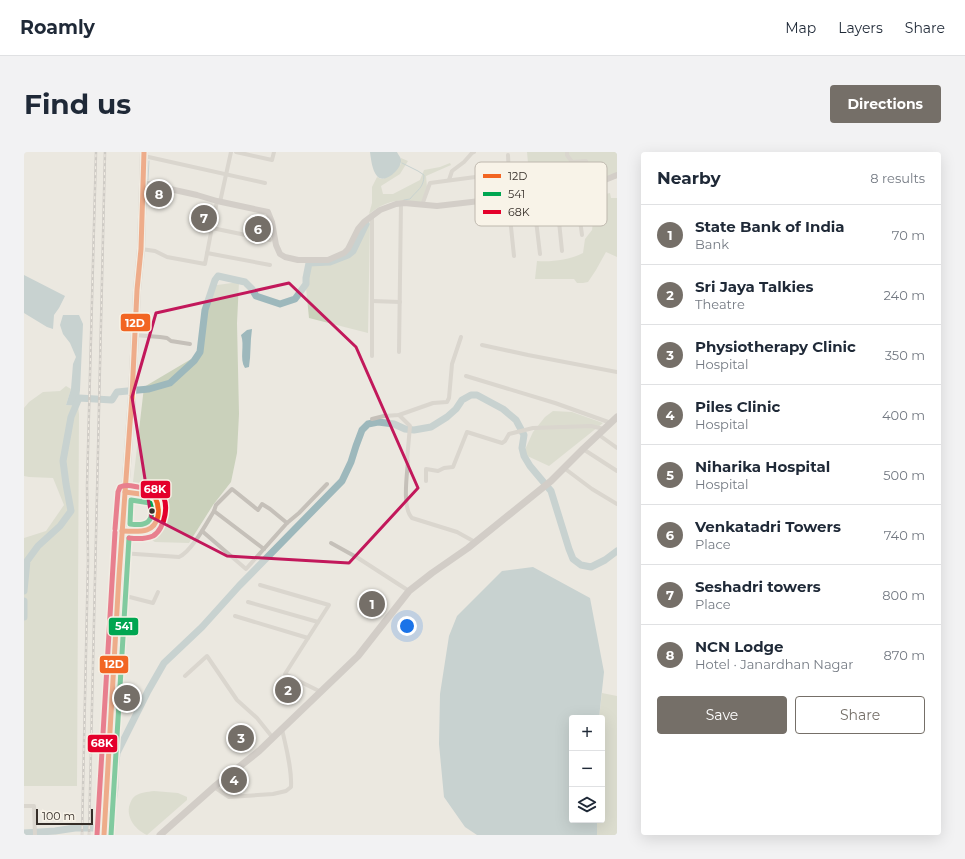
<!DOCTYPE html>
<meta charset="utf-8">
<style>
body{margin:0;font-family:Montserrat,sans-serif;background:#f2f2f3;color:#1f2937}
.controls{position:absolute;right:12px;bottom:12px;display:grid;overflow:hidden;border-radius:4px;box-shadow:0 4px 16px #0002}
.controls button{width:36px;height:36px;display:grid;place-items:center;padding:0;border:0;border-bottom:1px solid #e0e1e3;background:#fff;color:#1f2937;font:20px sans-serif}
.scale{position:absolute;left:12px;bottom:10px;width:57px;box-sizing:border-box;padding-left:4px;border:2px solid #352e28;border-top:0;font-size:11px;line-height:14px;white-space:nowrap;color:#352e28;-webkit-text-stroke:3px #f8f3e8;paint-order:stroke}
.you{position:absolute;left:383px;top:474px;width:14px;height:14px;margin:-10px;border:3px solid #fff;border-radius:50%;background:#1a73e8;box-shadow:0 0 0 6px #1a73e833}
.badge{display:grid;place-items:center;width:26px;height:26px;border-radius:50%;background:#756f68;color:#fff;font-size:13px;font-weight:700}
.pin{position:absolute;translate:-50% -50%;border:2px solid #fff;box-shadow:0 1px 4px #0006}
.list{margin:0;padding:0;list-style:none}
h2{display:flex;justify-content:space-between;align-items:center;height:52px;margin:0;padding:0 16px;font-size:17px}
h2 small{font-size:13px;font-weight:400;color:#747a83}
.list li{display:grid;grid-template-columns:26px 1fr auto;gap:12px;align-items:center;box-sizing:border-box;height:60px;padding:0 16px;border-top:1px solid #e0e1e3}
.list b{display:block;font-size:15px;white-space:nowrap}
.list p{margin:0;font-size:13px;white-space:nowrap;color:#747a83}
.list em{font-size:13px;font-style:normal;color:#747a83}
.actions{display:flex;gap:8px;padding:12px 16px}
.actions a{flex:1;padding:9px 0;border:1px solid #756f68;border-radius:4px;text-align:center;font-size:14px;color:#756f68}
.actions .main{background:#756f68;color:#fff}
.icon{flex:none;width:22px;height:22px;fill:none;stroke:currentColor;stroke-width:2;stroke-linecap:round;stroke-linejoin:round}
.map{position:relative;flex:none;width:593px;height:683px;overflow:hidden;border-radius:4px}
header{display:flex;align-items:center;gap:24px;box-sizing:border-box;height:56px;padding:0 20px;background:#fff;border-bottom:1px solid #e0e1e3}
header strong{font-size:19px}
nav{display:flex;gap:22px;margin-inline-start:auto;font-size:14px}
.intro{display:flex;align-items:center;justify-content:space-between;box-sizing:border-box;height:96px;padding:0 24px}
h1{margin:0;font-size:28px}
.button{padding:10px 18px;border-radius:4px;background:#756f68;color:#fff;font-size:14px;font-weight:700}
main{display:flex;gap:24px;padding:0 24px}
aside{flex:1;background:#fff;border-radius:4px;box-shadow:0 4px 16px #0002}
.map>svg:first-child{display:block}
.green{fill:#cad1bb}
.water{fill:#9db8bc}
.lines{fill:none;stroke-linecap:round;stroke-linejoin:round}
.stream{stroke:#9db8bc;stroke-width:1}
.river{stroke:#9db8bc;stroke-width:7}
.street{stroke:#c5c0b9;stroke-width:4}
.secondary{stroke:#b5b0aa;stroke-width:6}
.primary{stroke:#b3aea9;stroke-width:7}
.highway{stroke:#aaa69f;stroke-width:8}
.rail-casing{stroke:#aca8a4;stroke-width:2.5}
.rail{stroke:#f8f3e8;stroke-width:1;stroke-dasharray:3;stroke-linecap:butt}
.bus-1-casing{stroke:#f8f3e8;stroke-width:8}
.bus-2-casing{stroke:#f8f3e8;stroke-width:8}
.bus-3-casing{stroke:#f8f3e8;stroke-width:8}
.bus-1{stroke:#f26522;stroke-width:5}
.bus-2{stroke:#00a651;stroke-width:5}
.bus-3{stroke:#e4002b;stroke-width:5}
.marked{fill:none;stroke:#c2185b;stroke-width:3;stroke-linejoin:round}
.bus-dot{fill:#352e28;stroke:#f8f3e8;stroke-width:1.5}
.key{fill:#f8f3e8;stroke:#beb8ae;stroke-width:1}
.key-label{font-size:11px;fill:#352e28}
.line-badge{stroke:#f8f3e8;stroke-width:1.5}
.badge-label{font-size:11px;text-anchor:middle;font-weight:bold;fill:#fff}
</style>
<header>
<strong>Roamly</strong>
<nav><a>Map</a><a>Layers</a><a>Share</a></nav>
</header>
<div class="intro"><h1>Find us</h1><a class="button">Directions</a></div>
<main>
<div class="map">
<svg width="593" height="683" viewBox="0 0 593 683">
<rect width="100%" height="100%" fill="#ebe8e0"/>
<g class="green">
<polygon points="503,0 593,0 593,26 567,33 509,43 505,22"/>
<path d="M377,6L384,9L376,22L357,34L359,42H369L396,28L400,18L416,15L426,11L427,13L402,24L403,35L397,51C376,46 363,48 345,62L348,51V35L353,25L357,27H359L377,12Z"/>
<path d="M586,41L587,46H593V105L582,100L572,118L564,130L559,131H553L550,127H511L513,109C528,110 546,108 559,101L561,87L568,78L570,60L568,45Z"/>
<polygon points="346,70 344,181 285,166 281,126 283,110 301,112 309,110 324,104 331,99 338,83"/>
<path d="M215,130L213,171L215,262L213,301L207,330L189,353L165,391L131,390L123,385C125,383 129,382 131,380C143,370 139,356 136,343L124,339L112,338L109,330L120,235L174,203L186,134Z"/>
<polygon points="42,234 47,237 42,253 54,254 55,262 53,634 0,634 0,386 22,379 40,353 29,326 5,325 0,324 0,256 5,250 19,240 36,239"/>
<polygon points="529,259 548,260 579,271 525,314 499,302 509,280 521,265"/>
<polygon points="578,541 593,544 593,683 568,683 569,668 578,668 578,566 575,566"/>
<path d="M130,639L154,641L163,645V648L123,683C112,678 103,667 105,655C106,651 108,646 111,644C117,640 123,640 130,639Z"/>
</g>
<g class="water">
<path d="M346,0H373C374,3 377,5 377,8C378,17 360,33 353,24C348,18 347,7 346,0Z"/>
<polygon points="0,123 41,144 35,156 30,163 29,177 23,175 0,161"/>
<polygon points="39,163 55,163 59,172 56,238 54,254 42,253 47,237 49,212 52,205 46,191 39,182 36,173"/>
<path d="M228,177C226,190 227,203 225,215L221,216C215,207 221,193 217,183L223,178Z"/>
<polygon points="509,415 566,446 580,520 575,566 548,566 548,668 573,668 573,683 453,683 441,675 420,645 415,592 416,542 425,484 433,464 478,419"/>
</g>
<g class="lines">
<g class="stream">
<path d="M378,11L394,19L400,23C400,36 393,38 386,47L380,48"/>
<polyline points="124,28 125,9"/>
</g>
<g class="river">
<polyline points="0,439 3,409 14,394 36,374 47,359 42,332 39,309 47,265 55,246 88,248 93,240 125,237 146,231 170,209 176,200 181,158 191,128 194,124 221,130 228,137 232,144 256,152 271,147 282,132 282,126 285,111 306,110 324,103 329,99 342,72"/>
<polyline points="0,449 0,465"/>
<polyline points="0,681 31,679 51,676 74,676 86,673 91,636 91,620 93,601 124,539 140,511 178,475 215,434 318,329 327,310 332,294 338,278 344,272 354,270 370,272 381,277 390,278 407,275 423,265 432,257 438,248 447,243 453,243 479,257 492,268 500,283 498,296 500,304 506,314 527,339 545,397 549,407 557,413 567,415 581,408 593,399"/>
</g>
<g class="street">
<polyline points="212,0 248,8 250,0"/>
<polyline points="543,0 543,3 548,10 562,9 567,33"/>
<polyline points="484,3 486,46"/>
<polyline points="120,4 241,31"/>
<polyline points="425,28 428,19 440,10 448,1 450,0"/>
<polyline points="552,38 558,83"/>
<polyline points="532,40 538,99"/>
<polyline points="509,43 516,102"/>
<polyline points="484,46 490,104"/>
<polyline points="196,50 207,0"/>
<polyline points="398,53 406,31 459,24"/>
<polyline points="188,76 246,88"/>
<polyline points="117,97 131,99 143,105 181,112 193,49"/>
<polyline points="183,101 246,113"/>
<polyline points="348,149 376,150"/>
<polyline points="110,183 136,185 143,186 147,189 166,192"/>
<polyline points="458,193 504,203 593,220"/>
<polyline points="375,200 377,51"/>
<polyline points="348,204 348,64"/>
<polyline points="442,224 531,251 587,271"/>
<path d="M375,263L386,274L383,308L384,309C383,323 378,356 388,366L433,380L451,390"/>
<polyline points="348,267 360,264 375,263 409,251 423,250 425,246 428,212 437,185"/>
<polyline points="575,283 593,296"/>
<polyline points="559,297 593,319"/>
<polyline points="540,316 568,337 593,352"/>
<polyline points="402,329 402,317 414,319 420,316 429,315 443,280 478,291 481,289 485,282 509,276 567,274 580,277"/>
<polyline points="190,359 192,353 208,337 234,358 238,352 246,357 263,371"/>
<polyline points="178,379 222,417 263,371 275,361 303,332"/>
<polyline points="307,391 334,406 385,439"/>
<path d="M97,401L155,405C168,399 182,372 190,359L240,397"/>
<polyline points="236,433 305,453 261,522 297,540"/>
<polyline points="94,442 129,451 134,440"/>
<polyline points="224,450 294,470"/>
<polyline points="211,464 284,486"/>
<polyline points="161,524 183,504 213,548 233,566 249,586"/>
<path d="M190,635L205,645L249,642L262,639L267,635C268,616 262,596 258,577"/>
<polyline points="0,654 10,654 11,683"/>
</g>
<polyline class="secondary" points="119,31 173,43 193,49 244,60 248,70 252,93 256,102 261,105 274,108 304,108 320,101 324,97 334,77 340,70 356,58 372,52 380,51 413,54 552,38 561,36 593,23"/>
<polyline class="primary" points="136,683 190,635 235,599 334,504 385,439 408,421 444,396 527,329 559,297 593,265"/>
<polyline class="highway" points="80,683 95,424 108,244 113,138 117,97 120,0"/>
<g class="rail-casing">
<g id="rail">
<polyline points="58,683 64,408 63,334 72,0"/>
<polyline points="65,683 81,0"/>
</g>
</g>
<use href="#rail" class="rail"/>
<g class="bus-1-casing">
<g id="bus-1">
<path d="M98,379C113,379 130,383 134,364C135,357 134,351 131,345L124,343L101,340"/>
<polyline points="80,683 95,424 108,244 113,138 117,97 120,0"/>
</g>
</g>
<g class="bus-2-casing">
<g id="bus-2">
<path d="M107,348L126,351C128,356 128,360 127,365C124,374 114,373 106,372Z"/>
<polyline points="87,683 105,386"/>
</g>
</g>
<g class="bus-3-casing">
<g id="bus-3">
<path d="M91,377L94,340L96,335C102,332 108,334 114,335C121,336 130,335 135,340C147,349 141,377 129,384C122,387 113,387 105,386"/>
<polyline points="73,683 91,380"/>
</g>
</g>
<use href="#bus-1" class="bus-1"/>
<use href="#bus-2" class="bus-2"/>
<use href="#bus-3" class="bus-3"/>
</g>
<path d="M0 0H593V683H0ZM265,131L332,195L394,336L325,411L203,404L127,365L108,245L132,161Z" fill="#ebe8e0" fill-opacity=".55" fill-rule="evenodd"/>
<path class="marked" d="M265,131L332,195L394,336L325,411L203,404L127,365L108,245L132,161Z"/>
<circle class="bus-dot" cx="128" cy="359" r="3.5"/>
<rect x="451" y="10" width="132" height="64" rx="6" class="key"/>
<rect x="459" y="22" width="18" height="4" fill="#f26522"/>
<rect x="459" y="40" width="18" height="4" fill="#00a651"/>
<rect x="459" y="58" width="18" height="4" fill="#e4002b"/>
<g class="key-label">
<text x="484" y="28">12D</text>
<text x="484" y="46">541</text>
<text x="484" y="64">68K</text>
</g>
<g class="line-badge">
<rect x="96" y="161" width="31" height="19" rx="4" fill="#f26522"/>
<rect x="116" y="328" width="31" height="19" rx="4" fill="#e4002b"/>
<rect x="84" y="465" width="31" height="19" rx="4" fill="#00a651"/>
<rect x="75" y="503" width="30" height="19" rx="4" fill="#f26522"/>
<rect x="63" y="582" width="31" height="19" rx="4" fill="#e4002b"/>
</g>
<g class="badge-label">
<text x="111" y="175">12D</text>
<text x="131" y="341">68K</text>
<text x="100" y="478">541</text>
<text x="90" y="516">12D</text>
<text x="78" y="595">68K</text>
</g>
</svg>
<div class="controls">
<button>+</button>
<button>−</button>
<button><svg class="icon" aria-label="layers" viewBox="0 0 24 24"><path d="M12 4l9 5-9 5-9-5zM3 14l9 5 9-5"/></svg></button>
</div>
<div class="scale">100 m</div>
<div class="you"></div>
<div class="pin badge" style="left:348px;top:452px">1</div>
<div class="pin badge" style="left:264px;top:538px">2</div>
<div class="pin badge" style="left:217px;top:586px">3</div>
<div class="pin badge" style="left:210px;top:628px">4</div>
<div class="pin badge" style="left:103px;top:546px">5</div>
<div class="pin badge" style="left:234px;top:77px">6</div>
<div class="pin badge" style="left:180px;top:66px">7</div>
<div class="pin badge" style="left:135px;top:42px">8</div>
</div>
<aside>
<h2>Nearby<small>8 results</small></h2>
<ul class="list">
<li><span class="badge">1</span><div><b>State Bank of India</b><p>Bank</p></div><em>70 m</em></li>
<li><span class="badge">2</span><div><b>Sri Jaya Talkies</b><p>Theatre</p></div><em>240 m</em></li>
<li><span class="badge">3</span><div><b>Physiotherapy Clinic</b><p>Hospital</p></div><em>350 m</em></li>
<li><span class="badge">4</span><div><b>Piles Clinic</b><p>Hospital</p></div><em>400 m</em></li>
<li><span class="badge">5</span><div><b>Niharika Hospital</b><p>Hospital</p></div><em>500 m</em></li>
<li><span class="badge">6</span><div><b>Venkatadri Towers</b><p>Place</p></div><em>740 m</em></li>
<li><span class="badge">7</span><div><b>Seshadri towers</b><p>Place</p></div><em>800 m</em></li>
<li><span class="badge">8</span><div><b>NCN Lodge</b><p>Hotel · Janardhan Nagar</p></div><em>870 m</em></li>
</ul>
<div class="actions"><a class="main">Save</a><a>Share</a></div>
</aside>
</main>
